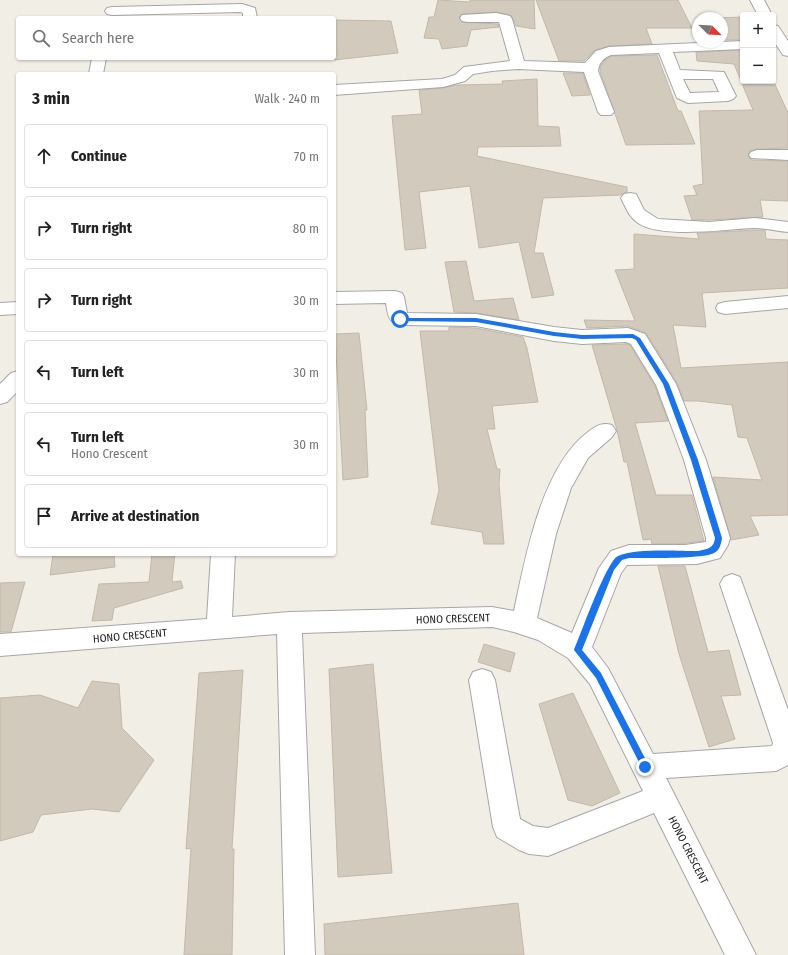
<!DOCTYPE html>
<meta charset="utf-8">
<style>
body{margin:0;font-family:"Fira Sans Condensed",sans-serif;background:#f2f2f2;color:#222}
.controls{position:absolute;right:12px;top:12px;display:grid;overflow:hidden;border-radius:4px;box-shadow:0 1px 3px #0004}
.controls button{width:36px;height:36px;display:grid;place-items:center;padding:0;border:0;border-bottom:1px solid #e0e0e0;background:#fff;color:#222;font:20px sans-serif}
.compass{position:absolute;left:692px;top:12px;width:36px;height:36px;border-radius:50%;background:#fff;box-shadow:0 1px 3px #0004;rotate:114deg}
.stop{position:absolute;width:12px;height:12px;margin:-9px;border:3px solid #1a73e8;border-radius:50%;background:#fff}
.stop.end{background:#1a73e8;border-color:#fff;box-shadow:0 1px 4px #0008}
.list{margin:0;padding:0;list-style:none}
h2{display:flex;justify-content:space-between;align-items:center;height:52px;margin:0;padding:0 16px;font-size:17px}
h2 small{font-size:13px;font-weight:400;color:#767676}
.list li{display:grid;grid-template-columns:26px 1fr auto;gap:12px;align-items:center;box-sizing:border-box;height:64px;margin:0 8px 8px;padding:0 8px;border:1px solid #e0e0e0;border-radius:4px}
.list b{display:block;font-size:15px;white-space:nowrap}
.list p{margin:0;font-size:13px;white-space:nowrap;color:#767676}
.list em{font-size:13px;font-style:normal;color:#767676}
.icon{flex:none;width:22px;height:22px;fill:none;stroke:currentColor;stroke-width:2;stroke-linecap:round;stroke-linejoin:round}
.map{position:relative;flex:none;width:788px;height:955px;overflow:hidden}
.search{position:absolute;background:#fff;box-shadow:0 1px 3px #0004;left:16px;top:16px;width:320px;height:44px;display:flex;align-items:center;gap:10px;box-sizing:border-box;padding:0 14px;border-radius:4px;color:#767676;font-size:15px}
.panel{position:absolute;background:#fff;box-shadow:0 1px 3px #0004;left:16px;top:72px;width:320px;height:484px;border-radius:4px}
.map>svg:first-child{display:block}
.building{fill:#d1cabd;stroke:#c4b8a6}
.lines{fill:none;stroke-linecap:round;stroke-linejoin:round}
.minor-casing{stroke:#a6a6a6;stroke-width:2}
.minor{fill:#fff;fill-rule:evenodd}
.route{fill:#1a73e8}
.labels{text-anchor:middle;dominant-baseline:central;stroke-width:4;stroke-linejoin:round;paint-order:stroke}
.street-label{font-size:11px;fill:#1f1f1f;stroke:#fff}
</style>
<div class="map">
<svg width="788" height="955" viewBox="0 0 788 955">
<rect width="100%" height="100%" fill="#f1efe5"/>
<g class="building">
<polygon points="438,0 470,2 470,0 534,0 535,29 516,26 511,15 496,12 462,14 459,17 462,22 498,24 499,27 471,30 467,46 442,49 439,39 424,38 429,17 434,17"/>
<polygon points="536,0 678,0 692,28 646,28 652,44 609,46 595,50 584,61 559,61"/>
<polygon points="743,17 743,40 722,40 722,18 714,18"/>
<polygon points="334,20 391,21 398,53 334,60"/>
<polygon points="743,50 743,81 773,80 788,113 788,148 757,149 750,151 748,156 751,160 788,161 788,201 760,200 763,217 709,220 692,220 684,196 697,195 693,186 703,184 699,111 753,110 734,64 697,61 696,52"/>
<polygon points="657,55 678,111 681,111 695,144 626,145 600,71 601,66 605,60 611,56"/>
<polygon points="563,73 583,73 590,95 572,96"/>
<polygon points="537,79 538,126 559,127 561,146 478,147 477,156 627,187 627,192 621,195 543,198 534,253 543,253 554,295 532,298 519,242 479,248 470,186 419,192 426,248 405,250 392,116 422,114 419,90 443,88 457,85 503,84 502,81"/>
<polygon points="758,230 765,230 766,239 788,240 788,288 702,293 706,327 673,325 681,368 788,362 788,515 750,516 759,535 731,540 713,477 762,480 747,438 738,437 732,405 698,401 684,401 677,383 646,333 628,326 587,328 584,320 635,321 615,270 634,269 634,234 699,239 697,233"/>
<polygon points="466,261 474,301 513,298 519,320 476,313 454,312 445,262"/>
<polygon points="449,327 476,328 523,337 527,348 538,402 492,406 495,429 487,429 497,469 500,469 499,484 504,544 484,544 482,532 431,524 439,490 420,331 449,331"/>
<polygon points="359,333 367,410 365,410 368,477 343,480 335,334"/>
<polygon points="626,344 630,345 655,386 668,421 635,423 656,495 692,495 704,541 679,544 652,544 651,539 643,540 627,462 624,462 617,430 592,345"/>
<polygon points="53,554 114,554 115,567 50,575"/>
<polygon points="152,554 175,554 172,580 173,582 181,581 183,588 114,608 112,620 92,621 99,584 149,582"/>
<polygon points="658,566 685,566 708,652 729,650 741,695 721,696 735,739 709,747 679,654"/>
<polygon points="25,582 11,632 0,632 0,583"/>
<polygon points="484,644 515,653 510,672 478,662"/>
<polygon points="373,664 392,873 338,877 329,669"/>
<polygon points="243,670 232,849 234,849 232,955 184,955 191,848 186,849 199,673"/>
<polygon points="92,681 119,684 122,728 154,760 119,812 92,809 41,815 33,832 0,841 0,698 40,695 78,708"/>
<polygon points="573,693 620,793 592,806 568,800 539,704"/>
<polygon points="518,903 524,955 325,955 324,924"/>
</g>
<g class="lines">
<g class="minor-casing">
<g id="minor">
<polygon points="750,0 764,0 772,15 758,15"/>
<polygon points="242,4 255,8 257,18 243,18 243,13 240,12 112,15 107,14 105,11 107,8 112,7"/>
<path d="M496,13L510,16L512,19L524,61L585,63L596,51L609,47L743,41V49L673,52L680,70L724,72L736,96L733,99L728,101L688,103L677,98L659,53L611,55C603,58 599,63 598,71L614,112L611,115H601L598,112L584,72L518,69L492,71L473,74L465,81L443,87L334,95V85L442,79L455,75L464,67L510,61L499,22H467L462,21L460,18L462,15ZM683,79H713L719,92L690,93Z"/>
<polygon points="773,25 778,26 788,41 788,56 783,55 773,40"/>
<polygon points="92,58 106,58 103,74 89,74"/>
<polygon points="757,150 788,150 788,160 751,158 749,155 751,152"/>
<path d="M630,193L636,194L644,210L658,219L709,222L755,218L788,222V232C777,231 765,228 754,228C726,229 661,239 638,223C629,217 626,208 621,198L624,194Z"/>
<path d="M395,291L402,293L404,297L407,313L476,314L554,327L582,330L628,328L645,334L676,384L706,460L730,538L728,545L720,558L697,564L627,565L621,573L592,647L608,668L653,754L772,746L773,743L720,584L724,577L732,574L740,577L788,710V765L776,771L666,778L756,955H725L654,813L548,856L529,854L519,850L497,837L493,827L469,680L473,672L482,669L491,672L495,680L520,819L533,826L548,828L643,791L590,684L568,658L538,640L514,632L492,627L302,633L315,955H285L277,634L0,656V634L207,619L211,554H235L232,617L289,612L492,607L514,611C525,558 542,466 588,432C596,426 602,422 612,425L616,431L612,437L588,458L571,488L556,534L537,618L572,633L599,568L611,551L629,545H685L706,542V538L684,460L656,385L631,344L626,342L582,344L554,341L476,326L400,325C388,322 388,315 386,303L334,304V292Z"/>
<polygon points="788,296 788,308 725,314 718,312 716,308 718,304 725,302"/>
<polygon points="18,302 18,314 0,315 0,303"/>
<polygon points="18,371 18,391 7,402 0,404 0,384 11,373"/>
</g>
</g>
<use href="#minor" class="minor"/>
</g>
<path class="route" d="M398,318H476L554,332L582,335L633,334L640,338L669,384L698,460L722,538C721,544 720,550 714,553C704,559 644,558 629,558L622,560L614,570L582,650L601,673L648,764V770H643L596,678L574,650C581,634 606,562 618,556C635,548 678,551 698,551C708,549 714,548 715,538L691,460L663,384L636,340L632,338L582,339L554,336L476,322L400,321L397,319Z"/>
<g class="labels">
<g class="street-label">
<text transform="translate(453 619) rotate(-2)">HONO CRESCENT</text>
<text transform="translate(130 636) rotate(-5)">HONO CRESCENT</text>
<text transform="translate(688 850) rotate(63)">HONO CRESCENT</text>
</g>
</g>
</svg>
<div class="controls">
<button>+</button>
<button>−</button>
</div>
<svg class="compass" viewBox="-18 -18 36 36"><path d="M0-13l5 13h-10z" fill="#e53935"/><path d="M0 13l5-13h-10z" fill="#767676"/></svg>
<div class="stop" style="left:400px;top:319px"></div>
<div class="stop end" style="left:645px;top:767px"></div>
<div class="search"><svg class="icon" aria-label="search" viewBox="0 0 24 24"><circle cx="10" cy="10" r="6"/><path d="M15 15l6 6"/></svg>Search here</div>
<section class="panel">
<h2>3 min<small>Walk · 240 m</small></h2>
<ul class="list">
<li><svg class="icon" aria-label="ahead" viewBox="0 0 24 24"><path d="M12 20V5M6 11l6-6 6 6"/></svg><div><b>Continue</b></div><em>70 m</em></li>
<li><svg class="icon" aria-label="right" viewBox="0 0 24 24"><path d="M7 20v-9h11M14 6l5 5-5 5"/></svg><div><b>Turn right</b></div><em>80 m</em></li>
<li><svg class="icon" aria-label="right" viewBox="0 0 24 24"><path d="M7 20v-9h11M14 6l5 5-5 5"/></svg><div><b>Turn right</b></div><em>30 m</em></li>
<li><svg class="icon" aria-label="left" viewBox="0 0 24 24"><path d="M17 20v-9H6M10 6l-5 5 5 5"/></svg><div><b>Turn left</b></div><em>30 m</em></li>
<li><svg class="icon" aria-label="left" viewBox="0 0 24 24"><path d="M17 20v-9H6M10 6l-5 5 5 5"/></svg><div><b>Turn left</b><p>Hono Crescent</p></div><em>30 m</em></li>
<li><svg class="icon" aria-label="arrive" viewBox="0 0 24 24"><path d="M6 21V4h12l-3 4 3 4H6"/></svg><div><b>Arrive at destination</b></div></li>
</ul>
</section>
</div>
